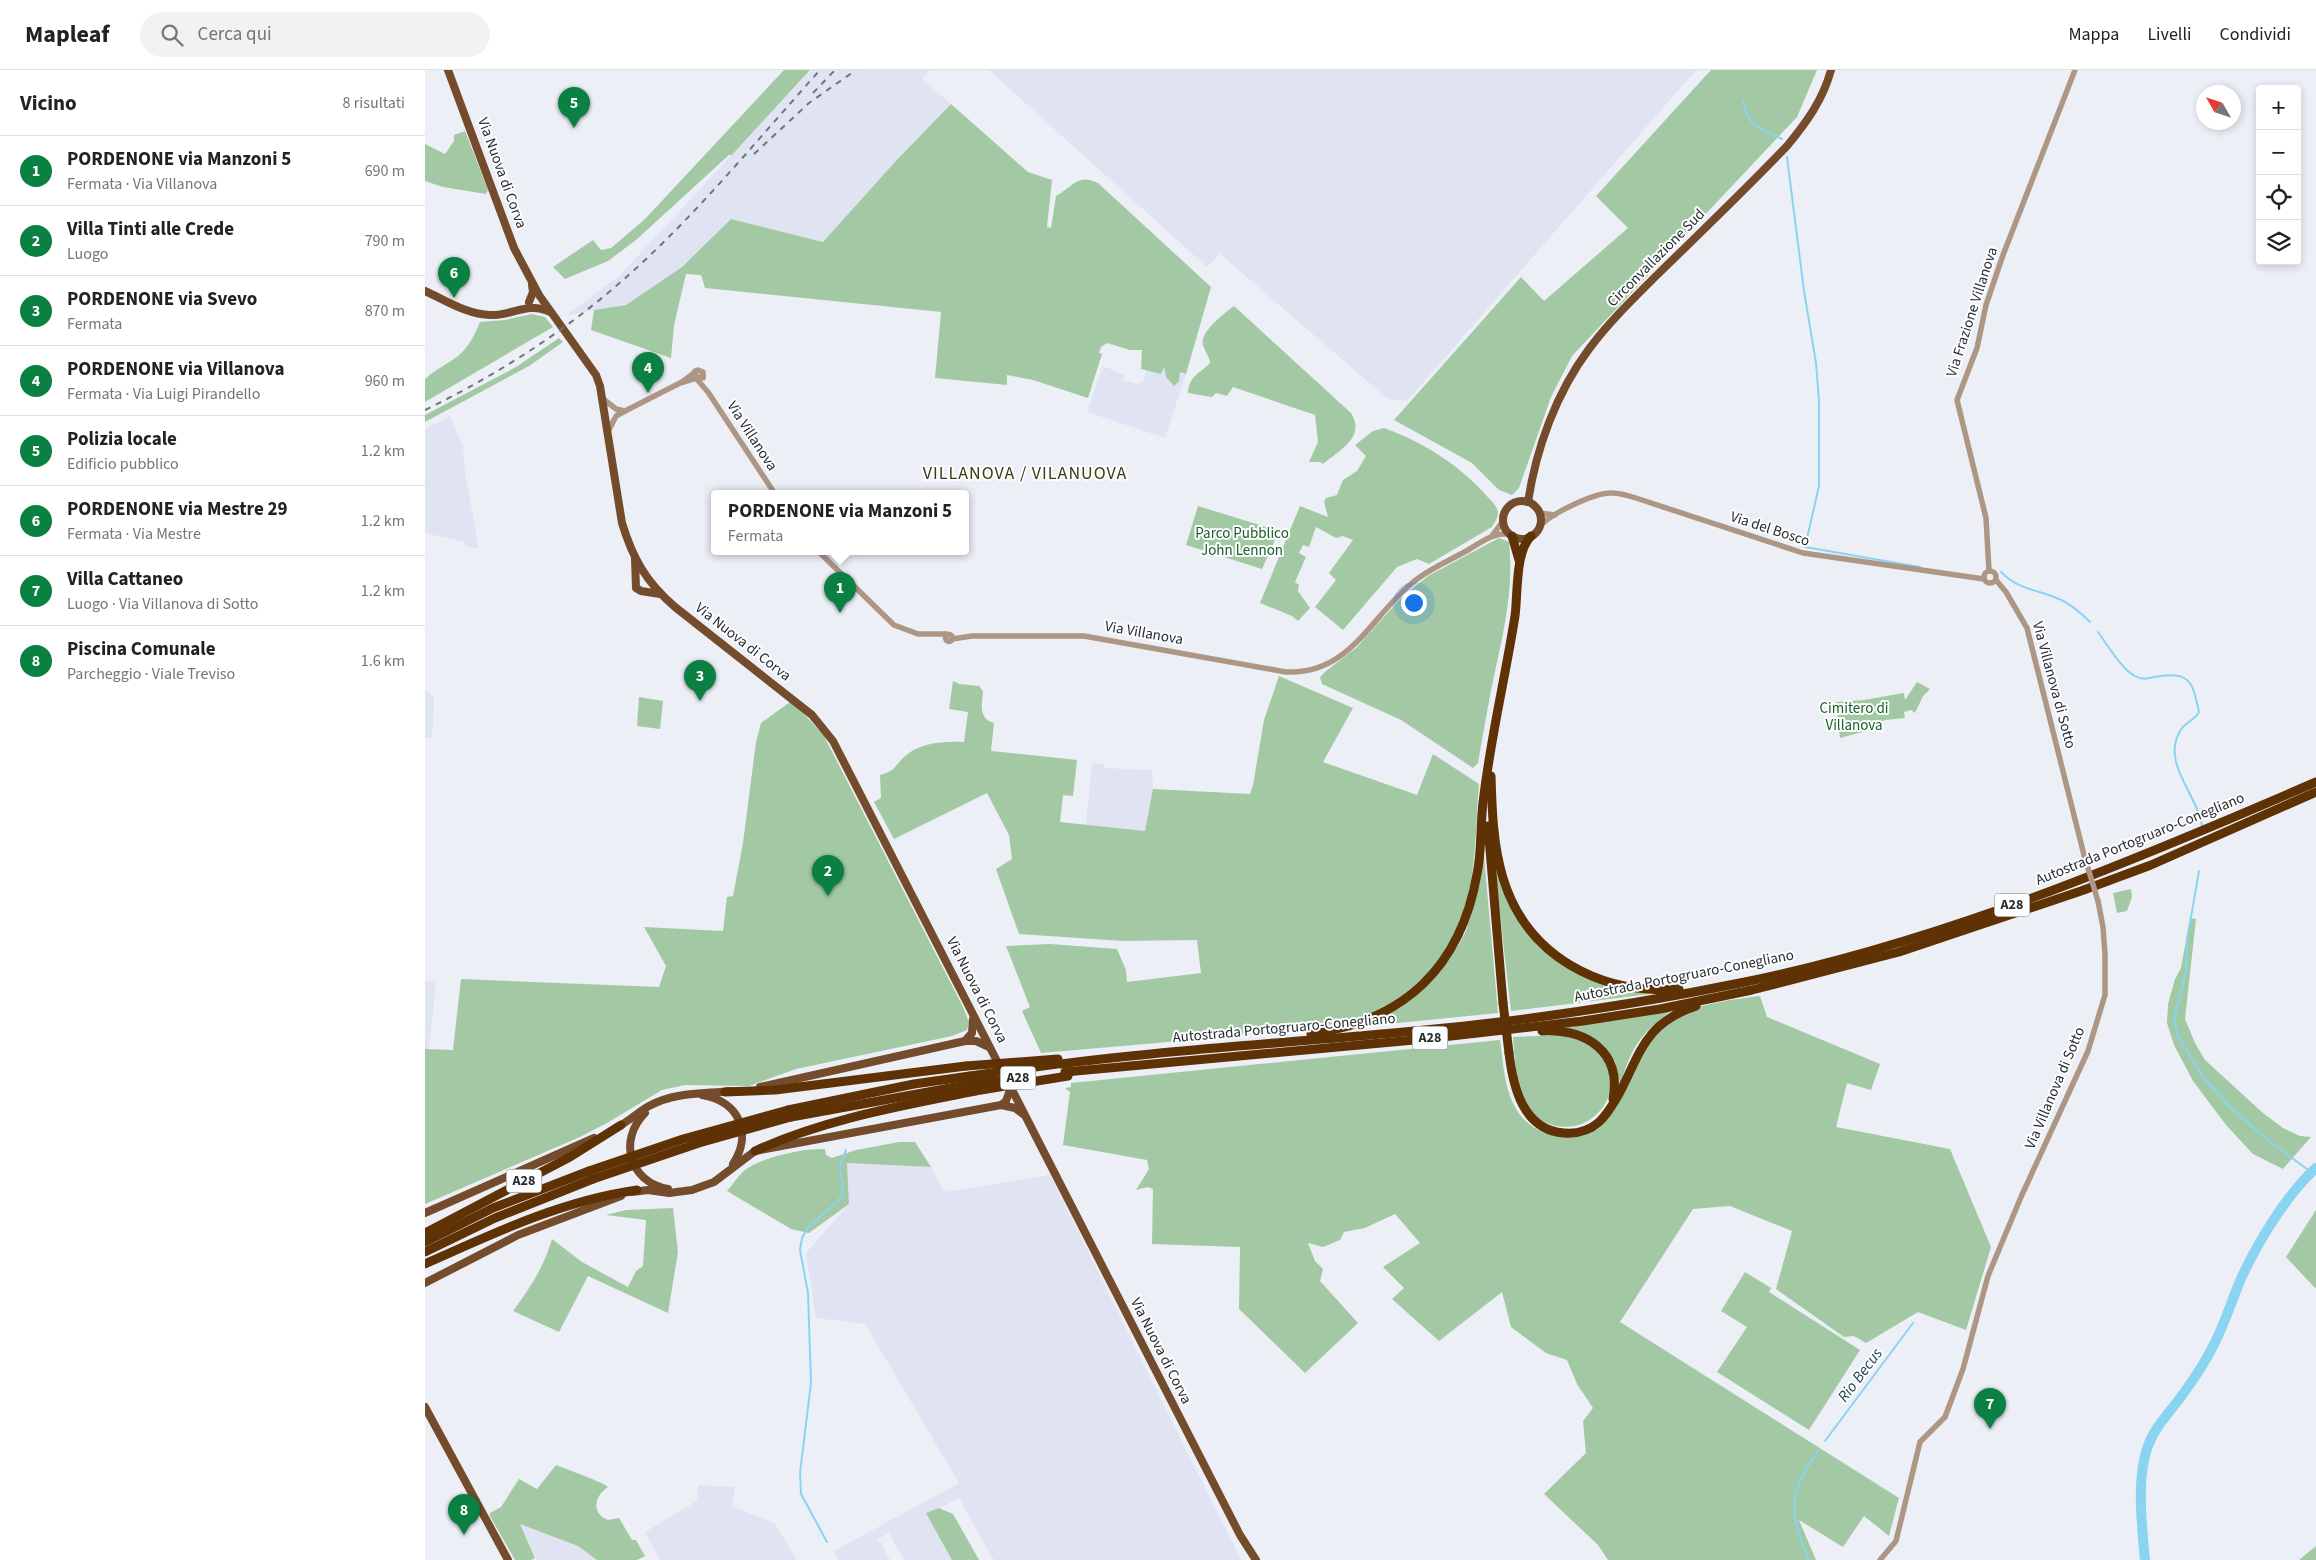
<!DOCTYPE html>
<html lang="it">
<meta charset="utf-8">
<style>
body{margin:0;font-family:"Source Sans 3",sans-serif;background:#f2f2f2;color:#222}
.controls{position:absolute;right:15px;top:15px;display:grid;overflow:hidden;border-radius:5px;box-shadow:0 2px 8px #0003}
.controls button{width:45px;height:45px;display:grid;place-items:center;padding:0;border:0;border-bottom:1px solid #e0e0e0;background:#fff;color:#222;font:25px sans-serif}
.compass{position:absolute;left:1771px;top:15px;width:45px;height:45px;border-radius:50%;background:#fff;box-shadow:0 2px 8px #0003;rotate:309deg}
.you{position:absolute;left:988px;top:532px;width:18px;height:18px;margin:-12px;border:4px solid #fff;border-radius:50%;background:#1a73e8;box-shadow:0 0 0 8px #1a73e833}
.badge{display:grid;place-items:center;width:32px;height:32px;border-radius:50%;background:#0b8043;color:#fff;font-size:16px;font-weight:700}
.pin{position:absolute;translate:-50% -41px;filter:drop-shadow(0 1px 2px #0008)}
.pin::after{content:'';position:absolute;top:26px;width:18px;height:15px;background:inherit;clip-path:polygon(0 0,100% 0,50% 100%)}
.popup{position:absolute;left:286px;top:420px;width:258px;height:65px;box-sizing:border-box;display:grid;place-content:center;border-radius:5px;background:#fff;filter:drop-shadow(0 1px 4px #0005);font-size:16px;white-space:nowrap;color:#767676}
.popup b{font-size:19px;color:#222}
.popup::after{content:'';position:absolute;left:50%;top:100%;margin-left:-10px;border:10px solid transparent;border-top-color:#fff}
.list{margin:0;padding:0;list-style:none}
h2{display:flex;justify-content:space-between;align-items:center;height:65px;margin:0;padding:0 20px;font-size:21px}
h2 small{font-size:16px;font-weight:400;color:#767676}
.list li{display:grid;grid-template-columns:32px 1fr auto;gap:15px;align-items:center;box-sizing:border-box;height:70px;padding:0 20px;border-top:1px solid #e0e0e0}
.list b{display:block;font-size:19px;white-space:nowrap}
.list p{margin:0;font-size:16px;white-space:nowrap;color:#767676}
.list em{font-size:16px;font-style:normal;color:#767676}
.icon{flex:none;width:28px;height:28px;fill:none;stroke:currentColor;stroke-width:2;stroke-linecap:round;stroke-linejoin:round}
.map{position:relative;flex:none;width:1891px;height:1490px;overflow:hidden}
header{display:flex;align-items:center;gap:30px;box-sizing:border-box;height:70px;padding:0 25px;background:#fff;border-bottom:1px solid #e0e0e0}
header strong{font-size:24px}
nav{display:flex;gap:28px;margin-inline-start:auto;font-size:18px}
.search{width:350px;height:45px;background:#f2f2f2;display:flex;align-items:center;gap:12px;box-sizing:border-box;padding:0 18px;border-radius:28px;color:#767676;font-size:19px}
main{display:flex}
aside{flex:1;background:#fff}
.map>svg:first-child{display:block}
.built{fill:#e0e3f2}
.green{fill:#a2c9a4}
.lines{fill:none;stroke-linecap:round;stroke-linejoin:round}
.stream{stroke:#8ad3f1;stroke-width:2}
.river{stroke:#8ad3f1;stroke-width:10}
.minor{stroke:#ae9685;stroke-width:5.5}
.major{stroke:#744c2c;stroke-width:8}
.highway{stroke:#5f3205;stroke-width:9}
.rail{stroke:#727378;stroke-width:2;stroke-dasharray:6 6;stroke-linecap:butt}
.minor-bridge{stroke:#ae9685;stroke-width:5.5}
.highway-bridge{stroke:#5f3205;stroke-width:9}
.labels{text-anchor:middle;dominant-baseline:central;stroke-width:4;stroke-linejoin:round;paint-order:stroke}
.shield{fill:#fcfdfe;stroke:#696a6c;stroke-width:1}
.shield-label{font-size:14px;font-weight:bold;fill:#2a2b2e}
.street-label{font-size:15px;fill:#2a2b2e;stroke:#fcfdfe}
.park-label{font-size:15px;fill:#195f25;stroke:#fcfdfe}
.water-label{font-size:16px;font-style:italic;fill:#1b3d4a;stroke:#fcfdfe}
.quarter-label{font-size:18px;letter-spacing:1px;fill:#403c12;stroke:#fcfdfe}
</style>
<header>
<strong>Mapleaf</strong>
<div class="search"><svg class="icon" aria-label="search" viewBox="0 0 24 24"><circle cx="10" cy="10" r="6"/><path d="M15 15l6 6"/></svg>Cerca qui</div>
<nav><a>Mappa</a><a>Livelli</a><a>Condividi</a></nav>
</header>
<main>
<aside>
<h2>Vicino<small>8 risultati</small></h2>
<ul class="list">
<li><span class="badge">1</span><div><b>PORDENONE via Manzoni 5</b><p>Fermata · Via Villanova</p></div><em>690 m</em></li>
<li><span class="badge">2</span><div><b>Villa Tinti alle Crede</b><p>Luogo</p></div><em>790 m</em></li>
<li><span class="badge">3</span><div><b>PORDENONE via Svevo</b><p>Fermata</p></div><em>870 m</em></li>
<li><span class="badge">4</span><div><b>PORDENONE via Villanova</b><p>Fermata · Via Luigi Pirandello</p></div><em>960 m</em></li>
<li><span class="badge">5</span><div><b>Polizia locale</b><p>Edificio pubblico</p></div><em>1.2 km</em></li>
<li><span class="badge">6</span><div><b>PORDENONE via Mestre 29</b><p>Fermata · Via Mestre</p></div><em>1.2 km</em></li>
<li><span class="badge">7</span><div><b>Villa Cattaneo</b><p>Luogo · Via Villanova di Sotto</p></div><em>1.2 km</em></li>
<li><span class="badge">8</span><div><b>Piscina Comunale</b><p>Parcheggio · Viale Treviso</p></div><em>1.6 km</em></li>
</ul>
</aside>
<div class="map">
<svg width="1891" height="1490" viewBox="0 0 1891 1490">
<rect width="100%" height="100%" fill="#edeff7"/>
<g class="built">
<polygon points="386,0 505,0 497,9 526,34 469,93 398,172 306,149 257,197 201,235 142,245 194,206"/>
<polygon points="564,0 1271,0 982,331 963,329 795,184 782,197"/>
<polygon points="678,296 700,305 698,310 713,314 719,310 721,300 736,304 738,297 761,304 740,368 662,342"/>
<polygon points="25,346 38,377 40,403 54,479 40,476 39,472 0,463 0,359"/>
<polygon points="0,620 8,625 9,632 7,668 0,668"/>
<polygon points="667,693 679,694 679,698 727,700 728,719 720,761 661,755"/>
<polygon points="0,911 11,911 4,979 0,979"/>
<polygon points="422,1093 506,1097 519,1122 625,1105 816,1490 569,1490 540,1440 535,1428 514,1438 528,1444 554,1490 479,1490 464,1463 451,1470 456,1473 465,1490 413,1490 409,1481 534,1413 440,1254 391,1248 381,1183 424,1134"/>
<polygon points="273,1415 310,1417 307,1436 349,1453 372,1490 235,1490 220,1462 272,1431"/>
<polygon points="94,1453 153,1476 172,1490 112,1490"/>
</g>
<g class="green">
<polygon points="359,0 385,0 306,86 305,84 211,170 183,191 140,209 128,197 168,170 176,180 186,178 220,149"/>
<polygon points="1286,0 1392,0 1372,47 1147,286 1126,327 1094,418 1087,425 1074,420 1047,393 969,350 1096,207 1119,231 1203,158 1171,126"/>
<path d="M526,34L603,102L627,110L622,157L626,158L631,126C649,116 652,103 673,113L786,217L761,304L755,302L754,311L749,316L741,307L739,297L736,304L716,299L717,280H705L682,273L676,277L674,283L677,284L663,328L608,310L582,305V315L510,308L516,242L280,218L276,205L261,204L249,255L246,288L166,260L169,240L201,235L257,197L306,149L398,172L469,93Z"/>
<polygon points="40,61 63,120 61,124 18,117 0,111 0,74 20,84 29,71 29,65"/>
<path d="M809,236L926,343C941,367 915,380 898,394L895,392H884L893,372L890,345L808,317L802,326L791,323L787,327L763,323C764,306 774,304 785,293C784,285 780,282 778,275C774,262 800,243 809,236Z"/>
<path d="M107,244L120,247L128,257L0,332V309C12,298 22,295 33,286C44,277 50,264 55,252L80,250Z"/>
<polygon points="134,268 138,272 104,296 0,352 0,345 91,297"/>
<path d="M959,358C998,372 1033,394 1061,425C1065,430 1073,436 1073,443C1073,448 1069,453 1067,457L1004,494L992,489L972,497L918,560L890,537L911,510L904,503L928,470L918,466L911,468L891,457L884,477L878,475L874,483L881,487L870,512L874,515L873,521L885,538L873,551L867,546L835,533L875,436L903,447L899,432L901,428L912,425L918,410L932,401L941,386L930,375L948,361Z"/>
<polygon points="773,436 854,461 837,499 761,475"/>
<path d="M1074,468L1084,472C1089,518 1079,561 1069,606C1063,635 1058,664 1053,693L1048,698L976,650L897,614L895,607L901,601L931,578L976,528L1003,506Z"/>
<path d="M854,606L928,638L898,692L992,725L1008,684L1054,714C1050,759 1052,818 1032,859C1015,894 990,920 955,939C926,956 889,956 856,960C777,970 696,976 616,983L597,941L605,937L581,876L625,874L692,879L701,900L702,912L776,903L772,870L698,871L594,864L571,799L587,789L584,765L562,723L469,769L449,732L456,728L455,705C470,701 469,697 479,687C495,672 520,671 539,672L543,642L524,639L528,611L534,614L554,616L558,621C557,634 553,649 569,653L566,681L652,690L648,726L638,725L635,752L720,761L728,719L825,724L828,715L839,650Z"/>
<polygon points="1492,612 1505,619 1498,626 1490,643 1486,640 1479,642 1480,648 1460,650 1441,661 1415,668 1411,632 1439,630 1479,623 1480,630"/>
<polygon points="214,627 238,631 235,659 212,656"/>
<polygon points="365,632 380,645 399,666 538,937 544,952 542,960 527,966 371,999 324,1016 260,1015 237,1020 182,1053 155,1067 0,1134 0,979 28,980 36,909 234,917 241,896 219,857 298,861 302,827 308,826 318,773 331,672 336,653"/>
<polygon points="1068,783 1089,841 1142,897 1185,917 1225,924 1086,941"/>
<path d="M1059,786L1073,943L933,957C947,950 962,945 976,937C1000,923 1032,884 1042,858C1050,834 1054,810 1059,786Z"/>
<polygon points="1706,819 1707,827 1702,841 1692,843 1688,823"/>
<polygon points="1765,848 1771,849 1760,949 1770,973 1780,990 1838,1043 1858,1058 1875,1066 1886,1067 1858,1099 1828,1084 1801,1055 1768,1011 1749,975 1742,953 1743,934 1750,909 1756,898"/>
<path d="M1335,926L1342,947L1455,994L1446,1020L1422,1013L1411,1057L1525,1079L1566,1177L1541,1260L1493,1242L1441,1273L1429,1266L1419,1267L1351,1219L1367,1161L1305,1136L1268,1139L1195,1252L1474,1428L1464,1466L1439,1446L1418,1477L1374,1450L1391,1490H1183L1173,1475L1119,1424L1161,1383L1158,1351L1168,1338L1152,1314L1142,1290L1121,1283L1086,1257L1077,1222L1014,1271L967,1229L979,1218L958,1197L995,1173L970,1144L940,1158L919,1162L915,1170L898,1177L883,1173L890,1191L898,1199L895,1211L933,1253L880,1303L814,1239L815,1177L727,1174L728,1119L723,1117L711,1120L724,1099L722,1090L638,1075L645,1022L640,1018L646,1017V1013L1075,970C1080,1006 1080,1047 1120,1063C1131,1067 1138,1067 1150,1066C1194,1062 1198,1009 1218,979C1225,970 1235,958 1244,951C1263,935 1310,929 1335,926Z"/>
<path d="M1246,941C1213,966 1208,976 1195,1014L1190,991L1177,975L1138,958Z"/>
<path d="M1136,965C1145,967 1157,969 1165,975C1218,1013 1161,1084 1110,1046C1091,1031 1090,990 1088,967Z"/>
<path d="M474,1072H490L506,1097L422,1093L424,1134L384,1163L366,1159L302,1121C308,1114 314,1105 320,1100C337,1087 379,1078 400,1079L401,1085L407,1088L431,1080Z"/>
<path d="M248,1138L253,1182L243,1243L163,1206L134,1262L88,1241C105,1218 119,1197 127,1169L157,1192L203,1217L211,1201L218,1196L221,1150L181,1145L201,1140Z"/>
<polygon points="1891,1140 1891,1217 1890,1218 1861,1187"/>
<polygon points="1320,1202 1346,1218 1344,1222 1435,1280 1384,1360 1292,1302 1322,1257 1296,1241"/>
<path d="M131,1395C141,1399 180,1413 183,1417C169,1426 166,1443 183,1450L194,1448L207,1470H211L220,1486L212,1490H172L153,1476L95,1454L110,1488L106,1490H90L65,1446V1443L76,1437L94,1409L112,1419Z"/>
<polygon points="514,1438 528,1444 554,1490 527,1490 501,1443"/>
<polygon points="1891,1476 1891,1490 1874,1490"/>
</g>
<g class="lines">
<g class="stream">
<path d="M1318,31C1325,60 1332,56 1357,69"/>
<polyline points="1362,87 1379,221 1391,293 1394,331 1394,416 1380,477 1495,497"/>
<path d="M1576,502C1594,521 1618,520 1640,532C1649,537 1657,544 1665,552"/>
<path d="M1673,562C1682,574 1697,600 1710,606C1717,610 1722,609 1729,607C1765,601 1767,610 1774,642C1769,651 1760,652 1755,661C1736,694 1773,725 1777,756"/>
<polyline points="1774,801 1762,870 1761,902 1749,950 1753,966 1778,1007 1805,1037 1839,1067 1886,1102"/>
<polyline points="1400,1371 1488,1253"/>
<polyline points="402,1472 376,1424 375,1403 386,1313 383,1223 375,1180 377,1168 383,1157 412,1132 418,1123 415,1096 421,1080"/>
<path d="M1384,1490C1364,1443 1362,1423 1394,1380"/>
</g>
<path class="river" d="M1720,1490C1717,1457 1711,1408 1723,1376C1729,1359 1741,1346 1752,1332C1764,1316 1776,1299 1785,1282C1798,1259 1805,1235 1815,1211C1831,1175 1861,1125 1891,1098"/>
<g class="minor">
<polyline points="270,301 270,307 283,322 350,424"/>
<polyline points="257,312 273,300 278,302 278,308"/>
<polyline points="177,328 191,339 200,341"/>
<polyline points="183,362 191,346 200,341 255,313 278,306"/>
<polyline points="1114,443 1130,445"/>
<path d="M1114,457C1125,444 1170,422 1187,423C1196,423 1205,426 1214,429L1378,483L1559,509"/>
<polyline points="1067,466 1078,451"/>
<polyline points="394,482 469,555 493,564 522,564"/>
<circle cx="1565" cy="507" r="6"/>
<polyline points="1564,501 1561,448 1532,330 1552,278 1561,235 1578,185 1650,0"/>
<polyline points="1571,510 1581,522 1602,558 1659,785"/>
<circle cx="524" cy="568" r="3.5"/>
<path d="M527,569L547,566H659L861,602C924,605 945,548 987,513C1003,499 1024,491 1043,480C1055,473 1069,462 1084,464"/>
<polyline points="1455,1490 1471,1471 1495,1372 1520,1347 1538,1299 1563,1206 1596,1127 1663,981 1680,925 1680,884 1678,857 1673,831"/>
</g>
<g class="major">
<path d="M23,0L89,178L114,225L171,305L175,316L197,453C208,489 221,512 250,537L387,645L408,671L575,997"/>
<path d="M0,221C20,230 43,245 65,245C87,246 103,231 125,242"/>
<polyline points="104,232 108,222 107,215"/>
<circle cx="1097" cy="450" r="19"/>
<path d="M1103,432C1111,379 1131,323 1164,279C1184,252 1209,228 1233,204C1276,162 1320,120 1362,76C1381,53 1398,30 1406,0"/>
<polyline points="210,489 211,518 216,521 235,524"/>
<polyline points="540,971 547,963 548,949"/>
<polyline points="583,1012 815,1465 831,1490"/>
<polyline points="335,1017 540,971 551,971 564,977"/>
<path d="M277,1025C314,1031 328,1063 308,1094"/>
<polyline points="576,1035 581,1031 586,1017"/>
<path d="M220,1043C193,1070 204,1112 243,1119"/>
<path d="M191,1058C203,1052 213,1042 224,1036C250,1022 278,1024 306,1021"/>
<polyline points="207,1122 223,1120 244,1123 267,1120 289,1112 330,1081 576,1035 590,1038 598,1044"/>
<polyline points="0,1143 169,1068"/>
<polyline points="0,1213 93,1165 196,1126"/>
<polyline points="0,1337 83,1490"/>
</g>
<g class="highway">
<polyline points="1087,466 1094,490"/>
<path d="M1066,706C1067,740 1068,775 1078,808C1102,887 1176,925 1254,919"/>
<polyline points="1063,756 1078,933"/>
<path d="M1117,961C1161,959 1197,981 1188,1029"/>
<path d="M886,964C979,951 1036,897 1052,804C1057,781 1055,757 1058,733C1065,670 1080,609 1090,546C1093,524 1090,482 1106,466"/>
<path d="M1084,983C1088,1017 1098,1060 1139,1063C1152,1064 1165,1060 1174,1052C1183,1044 1188,1034 1194,1024C1216,982 1220,953 1271,936"/>
<path d="M635,994C749,979 864,973 979,962C1093,952 1208,935 1320,912C1518,871 1706,792 1891,712"/>
<polyline points="640,1002 1000,969 1158,951 1235,939 1327,920 1474,882 1656,821 1726,795 1891,722"/>
<polyline points="300,1022 350,1020 541,996"/>
<polyline points="363,1040 489,1014 545,1006"/>
<polyline points="366,1047 547,1014"/>
<path d="M330,1081C399,1049 476,1036 550,1021"/>
<polyline points="0,1163 145,1087 196,1055"/>
<polyline points="0,1172 68,1138 164,1101"/>
<polyline points="0,1182 70,1148 168,1109"/>
<path d="M0,1194C69,1163 136,1131 212,1120"/>
</g>
<g class="rail">
<polyline points="388,23 410,0"/>
<polyline points="329,84 384,33 431,0"/>
<path d="M0,340C72,305 139,262 198,210C270,147 331,71 395,0"/>
</g>
<polyline class="minor-bridge" points="1659,785 1673,831"/>
<g class="highway-bridge">
<polyline points="1078,933 1084,983"/>
<polyline points="541,996 633,989"/>
<polyline points="545,1006 632,994"/>
<polyline points="547,1014 581,1010"/>
<polyline points="550,1021 643,1006"/>
<polyline points="164,1101 258,1069 363,1040"/>
<polyline points="168,1109 274,1073 366,1047"/>
</g>
</g>
<g class="labels">
<g class="shield">
<rect x="1569.5" y="823.5" width="35" height="23" rx="4"/>
<rect x="987.5" y="956.5" width="35" height="23" rx="4"/>
<rect x="575.5" y="996.5" width="35" height="23" rx="4"/>
<rect x="81.5" y="1099.5" width="35" height="23" rx="4"/>
</g>
<g class="shield-label">
<text x="1587" y="835">A28</text>
<text x="1005" y="968">A28</text>
<text x="593" y="1008">A28</text>
<text x="99" y="1111">A28</text>
</g>
<g class="street-label">
<text transform="translate(77 103) rotate(70)">Via Nuova di Corva</text>
<text transform="translate(1231 188) rotate(-45)">Circonvallazione Sud</text>
<text transform="translate(1547 242) rotate(-72)">Via Frazione Villanova</text>
<text transform="translate(327 366) rotate(57)">Via Villanova</text>
<text transform="translate(1345 459) rotate(18)">Via del Bosco</text>
<text transform="translate(719 563) rotate(10)">Via Villanova</text>
<text transform="translate(318 572) rotate(38)">Via Nuova di Corva</text>
<text transform="translate(1629 615) rotate(75)">Via Villanova di Sotto</text>
<text transform="translate(1715 769) rotate(-22)">Autostrada Portogruaro-Conegliano</text>
<text transform="translate(1259 906) rotate(-11)">Autostrada Portogruaro-Conegliano</text>
<text transform="translate(552 920) rotate(63)">Via Nuova di Corva</text>
<text transform="translate(859 958) rotate(-5)">Autostrada Portogruaro-Conegliano</text>
<text transform="translate(1630 1018) rotate(-67)">Via Villanova di Sotto</text>
<text transform="translate(736 1281) rotate(63)">Via Nuova di Corva</text>
</g>
<g class="park-label">
<text x="817" y="463">Parco Pubblico<tspan x="817" dy="17">John Lennon</tspan></text>
<text x="1429" y="638">Cimitero di<tspan x="1429" dy="17">Villanova</tspan></text>
</g>
<g class="water-label">
<text transform="translate(1435 1305) rotate(-53)">Rio Becus</text>
</g>
<g class="quarter-label">
<text x="600" y="403">VILLANOVA / VILANUOVA</text>
</g>
</g>
</svg>
<div class="controls">
<button>+</button>
<button>−</button>
<button><svg class="icon" aria-label="locate" viewBox="0 0 24 24"><circle cx="12" cy="12" r="6"/><path d="M12 2v4M12 18v4M2 12h4M18 12h4"/></svg></button>
<button><svg class="icon" aria-label="layers" viewBox="0 0 24 24"><path d="M12 4l9 5-9 5-9-5zM3 14l9 5 9-5"/></svg></button>
</div>
<svg class="compass" viewBox="-18 -18 36 36"><path d="M0-13l5 13h-10z" fill="#e53935"/><path d="M0 13l5-13h-10z" fill="#767676"/></svg>
<div class="you"></div>
<div class="pin badge" style="left:415px;top:543px">1</div>
<div class="popup"><b>PORDENONE via Manzoni 5</b>Fermata</div>
<div class="pin badge" style="left:403px;top:826px">2</div>
<div class="pin badge" style="left:275px;top:631px">3</div>
<div class="pin badge" style="left:223px;top:323px">4</div>
<div class="pin badge" style="left:149px;top:58px">5</div>
<div class="pin badge" style="left:29px;top:228px">6</div>
<div class="pin badge" style="left:1565px;top:1359px">7</div>
<div class="pin badge" style="left:39px;top:1465px">8</div>
</div>
</main>
